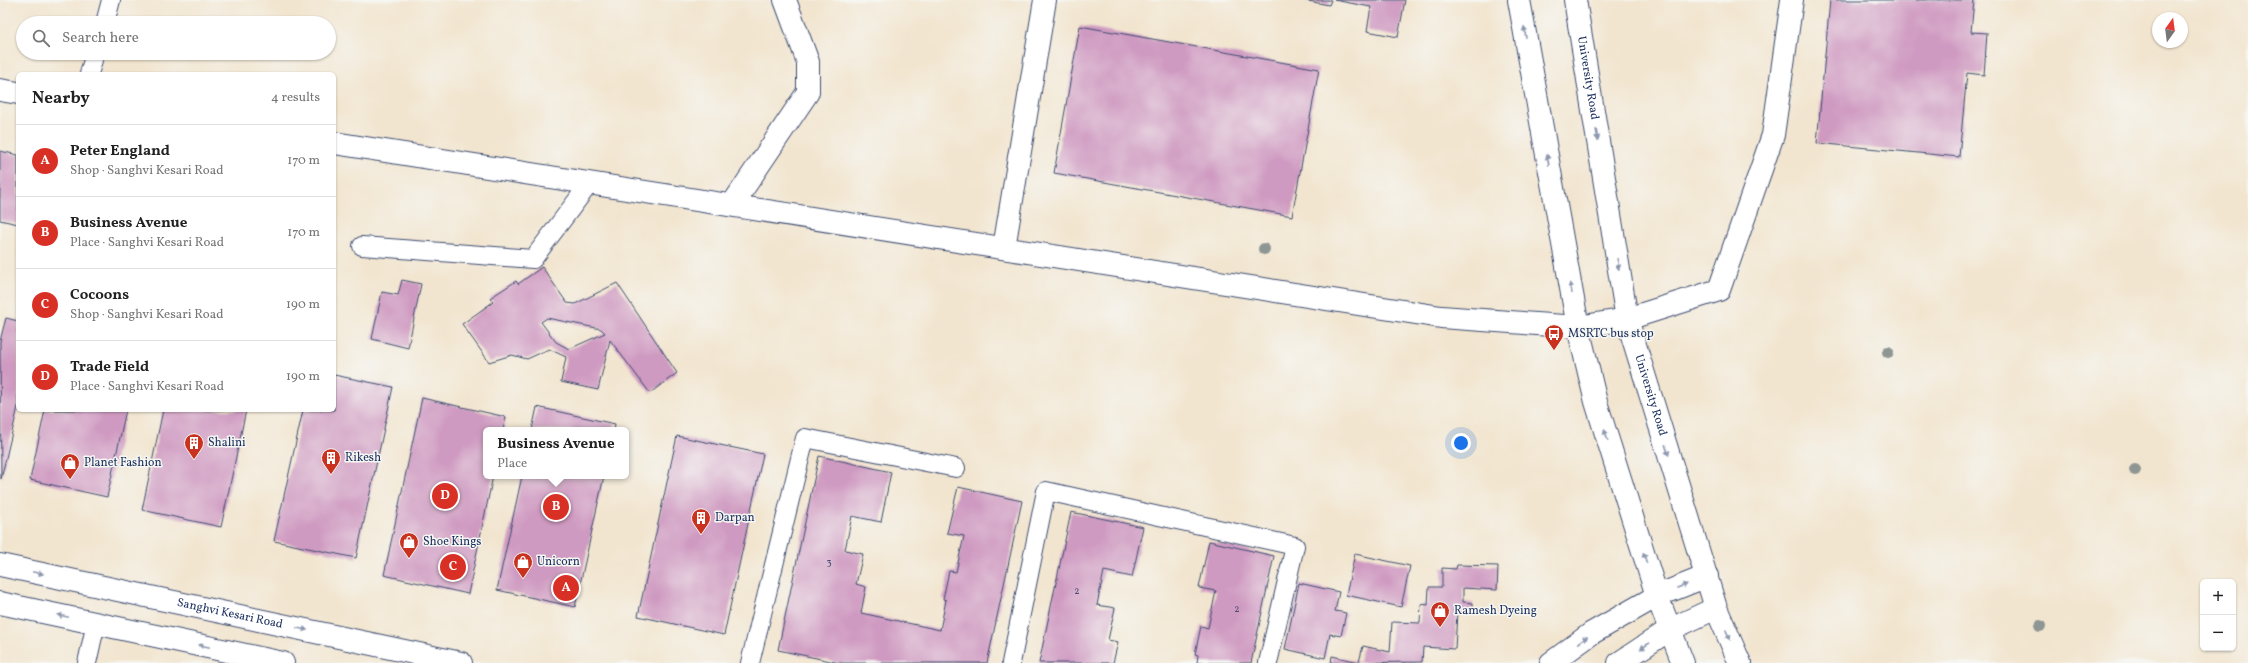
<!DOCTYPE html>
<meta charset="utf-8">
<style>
body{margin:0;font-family:Vollkorn,serif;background:#f6f6f6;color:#222}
.controls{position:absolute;right:12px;bottom:12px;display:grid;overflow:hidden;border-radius:6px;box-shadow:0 1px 3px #0004}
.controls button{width:36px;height:36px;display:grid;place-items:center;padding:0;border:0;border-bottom:1px solid #e0e0e0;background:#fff;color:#222;font:20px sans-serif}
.compass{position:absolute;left:2152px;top:12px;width:36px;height:36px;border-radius:50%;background:#fff;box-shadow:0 1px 3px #0004;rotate:14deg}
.you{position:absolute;left:1461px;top:443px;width:14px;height:14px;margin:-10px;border:3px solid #fff;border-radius:50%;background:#1a73e8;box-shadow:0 0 0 6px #1a73e833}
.badge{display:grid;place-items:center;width:26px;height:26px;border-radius:50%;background:#d93025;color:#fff;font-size:13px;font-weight:700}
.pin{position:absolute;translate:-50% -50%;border:2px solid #fff;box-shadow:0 1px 4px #0006}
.popup{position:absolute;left:483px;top:427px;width:146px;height:52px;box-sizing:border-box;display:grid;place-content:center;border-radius:6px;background:#fff;filter:drop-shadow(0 1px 3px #0005);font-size:13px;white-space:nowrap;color:#767676}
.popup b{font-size:15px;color:#222}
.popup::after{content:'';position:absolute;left:50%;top:100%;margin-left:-8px;border:8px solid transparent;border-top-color:#fff}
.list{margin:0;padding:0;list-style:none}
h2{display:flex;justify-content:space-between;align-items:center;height:52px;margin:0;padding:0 16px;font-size:17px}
h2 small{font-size:13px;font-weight:400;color:#767676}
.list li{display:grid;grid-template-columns:26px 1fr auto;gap:12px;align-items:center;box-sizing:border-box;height:72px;padding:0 16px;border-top:1px solid #e0e0e0}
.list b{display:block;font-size:15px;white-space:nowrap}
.list p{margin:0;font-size:13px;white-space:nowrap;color:#767676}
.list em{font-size:13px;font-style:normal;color:#767676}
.icon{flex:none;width:22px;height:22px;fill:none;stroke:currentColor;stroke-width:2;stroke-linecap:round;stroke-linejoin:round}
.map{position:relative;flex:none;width:2248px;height:663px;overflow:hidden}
.search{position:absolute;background:#fff;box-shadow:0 1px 3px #0004;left:16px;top:16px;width:320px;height:44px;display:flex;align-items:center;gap:10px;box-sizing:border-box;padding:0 14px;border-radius:22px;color:#767676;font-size:15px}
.panel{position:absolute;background:#fff;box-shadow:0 1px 3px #0004;left:16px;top:72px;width:320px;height:340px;border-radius:6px}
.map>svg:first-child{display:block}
.building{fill:#cf9ac1;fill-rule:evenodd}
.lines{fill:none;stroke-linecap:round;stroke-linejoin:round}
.lane-casing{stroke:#3b4a6f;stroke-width:20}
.street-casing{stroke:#3b4a6f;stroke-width:24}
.secondary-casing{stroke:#3b4a6f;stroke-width:24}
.primary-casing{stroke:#3b4a6f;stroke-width:24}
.lane{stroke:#fff;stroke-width:18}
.street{stroke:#fff;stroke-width:22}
.secondary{stroke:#fff;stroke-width:22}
.primary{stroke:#fff;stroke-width:22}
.tree{fill:#8e9694}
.oneway{fill:#8d97ae}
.labels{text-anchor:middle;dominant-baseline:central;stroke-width:3;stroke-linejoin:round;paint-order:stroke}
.number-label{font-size:10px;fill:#484a77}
.street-label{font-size:12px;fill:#1b2f5e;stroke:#f6f6f2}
.poi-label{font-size:12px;fill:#1b2f5e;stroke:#f6f6f2;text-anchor:start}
</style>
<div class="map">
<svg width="2248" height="663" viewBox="0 0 2248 663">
<rect width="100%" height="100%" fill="#f6f6f2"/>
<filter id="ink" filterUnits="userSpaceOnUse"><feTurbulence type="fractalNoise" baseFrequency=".025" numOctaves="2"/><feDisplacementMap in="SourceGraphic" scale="8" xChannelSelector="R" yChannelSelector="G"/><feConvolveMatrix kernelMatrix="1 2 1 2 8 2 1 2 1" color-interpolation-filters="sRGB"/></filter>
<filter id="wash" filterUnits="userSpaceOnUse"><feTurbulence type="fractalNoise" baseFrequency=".012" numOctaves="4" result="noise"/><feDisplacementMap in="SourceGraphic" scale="16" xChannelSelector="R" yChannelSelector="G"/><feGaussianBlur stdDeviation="0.9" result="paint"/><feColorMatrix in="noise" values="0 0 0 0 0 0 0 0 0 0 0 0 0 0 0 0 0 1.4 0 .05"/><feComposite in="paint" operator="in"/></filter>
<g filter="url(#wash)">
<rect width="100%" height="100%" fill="#f2e5cf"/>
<g id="blocks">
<g class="building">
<polygon points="1303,0 1331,0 1329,5"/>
<polygon points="1334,0 1405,0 1398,37 1367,31 1371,7"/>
<polygon points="1830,0 1974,0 1971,32 1987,33 1984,75 1967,73 1959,157 1817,143"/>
<polygon points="1080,26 1319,69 1292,216 1054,173"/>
<polygon points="0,151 18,155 18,224 0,220"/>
<path d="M542,267L567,303L575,304L617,283L677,373L650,393L610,340L598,390L561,382L566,357L549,349L527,359L512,355L489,362L462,324L493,302L490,298L516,281L518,284ZM547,318L601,329L605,333L569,349L556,342L541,322Z"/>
<polygon points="402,280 421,284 408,348 372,339 382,292 398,295"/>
<polygon points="6,318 18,321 18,407 1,479 0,341"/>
<polygon points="334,375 393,387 356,558 274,541 303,410 334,410"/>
<polygon points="422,398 506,417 503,430 486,430 486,476 493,476 468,594 384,575"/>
<polygon points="537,407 615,424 614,430 532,430"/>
<polygon points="45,410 126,410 107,497 30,480"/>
<polygon points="163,410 246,410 221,527 142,510"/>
<polygon points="677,436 763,454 724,635 638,616"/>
<polygon points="819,456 891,472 881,522 852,516 845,550 863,554 856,584 866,587 861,613 940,630 946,600 943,599 949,571 956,572 964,536 947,533 958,487 1022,501 987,663 840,663 778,650"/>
<polygon points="522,476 604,476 575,607 497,590"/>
<polygon points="1071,512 1143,527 1132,577 1104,571 1097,605 1115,608 1108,640 1118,642 1113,663 1039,663"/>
<polygon points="1209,541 1274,556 1251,663 1197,663 1198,655 1195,654 1201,626 1208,628 1216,591 1199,588"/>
<polygon points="1355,554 1410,566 1401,607 1346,595"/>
<polygon points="1457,565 1498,566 1497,590 1463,588 1463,602 1473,603 1473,613 1457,612 1455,649 1423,647 1422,662 1331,663 1332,656 1359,662 1363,646 1390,652 1392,622 1420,623 1421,604 1428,605 1429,587 1442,587 1442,568 1456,569"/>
<polygon points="1299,583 1339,592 1335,611 1346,613 1341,636 1330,634 1325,658 1285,649"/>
</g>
</g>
</g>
<g filter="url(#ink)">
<use href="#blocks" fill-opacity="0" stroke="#3b4a6f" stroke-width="1"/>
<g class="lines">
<g class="lane-casing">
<g id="lane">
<polyline points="105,23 111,0"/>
<polyline points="89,74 95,53"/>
<polyline points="362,246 533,259 590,183"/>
<polyline points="87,663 96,623"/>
<polyline points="750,663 805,438 956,468"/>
<polyline points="1011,663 1046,491 1295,546 1268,663"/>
</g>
</g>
<g class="street-casing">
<g id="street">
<polyline points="732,205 808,92 808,62 785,0"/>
<polyline points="1004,248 1045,0"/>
<polyline points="1627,319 1719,290 1773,135 1792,0"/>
</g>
</g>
<g class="secondary-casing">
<g id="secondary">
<polyline points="0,90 18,93"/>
<polyline points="334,143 1441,317 1578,327"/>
<path id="s1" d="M0,565L461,663"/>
<polyline points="0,603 283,663"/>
<polyline points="1551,663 1592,633 1657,596 1707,576"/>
<polyline points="1619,663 1669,630 1716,608"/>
</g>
</g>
<g class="primary-casing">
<g id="primary">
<polyline points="1519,0 1578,327 1596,402 1657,596 1683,663"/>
<path id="s2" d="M1575,0L1627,319L1716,608L1740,663"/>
<polyline points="1578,327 1627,319"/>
</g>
</g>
<use href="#lane" class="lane"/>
<use href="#street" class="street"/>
<use href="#secondary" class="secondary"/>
<use href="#primary" class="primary"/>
</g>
<g class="tree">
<circle cx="1264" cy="249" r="6"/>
<circle cx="1888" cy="352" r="6"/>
<circle cx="2135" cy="470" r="6"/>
<circle cx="2040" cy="626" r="6"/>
</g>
<defs><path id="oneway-solid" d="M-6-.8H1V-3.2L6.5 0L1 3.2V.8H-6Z"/></defs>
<g class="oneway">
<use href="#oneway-solid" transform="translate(1525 32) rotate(-100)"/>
<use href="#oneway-solid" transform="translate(1597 135) rotate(81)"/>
<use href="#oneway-solid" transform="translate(1548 160) rotate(-100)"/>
<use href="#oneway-solid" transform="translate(1618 264) rotate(81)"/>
<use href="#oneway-solid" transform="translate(1571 288) rotate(-100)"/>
<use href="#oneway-solid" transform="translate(1606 435) rotate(-108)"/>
<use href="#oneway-solid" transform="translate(1667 450) rotate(72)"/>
<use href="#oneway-solid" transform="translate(1645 558) rotate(-108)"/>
<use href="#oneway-solid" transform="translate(38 573) rotate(12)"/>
<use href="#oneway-solid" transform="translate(1682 586) rotate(-21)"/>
<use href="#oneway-solid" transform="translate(63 616) rotate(-168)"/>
<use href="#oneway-solid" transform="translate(302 629) rotate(12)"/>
<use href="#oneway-solid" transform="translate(1728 635) rotate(67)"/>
<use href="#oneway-solid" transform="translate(1583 640) rotate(-36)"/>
<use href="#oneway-solid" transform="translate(204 646) rotate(-168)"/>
<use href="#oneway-solid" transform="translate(1645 646) rotate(147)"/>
</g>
</g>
<defs>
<g id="bus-pin" transform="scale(1)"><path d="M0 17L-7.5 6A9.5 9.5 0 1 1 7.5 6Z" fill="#c8321e" stroke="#f6f6f2"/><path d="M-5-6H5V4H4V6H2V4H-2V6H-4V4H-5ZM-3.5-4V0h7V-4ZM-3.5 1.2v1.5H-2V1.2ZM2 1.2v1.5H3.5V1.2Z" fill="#fff"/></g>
<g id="building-pin" transform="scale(1)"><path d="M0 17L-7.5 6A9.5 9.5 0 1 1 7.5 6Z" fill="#c8321e" stroke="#f6f6f2"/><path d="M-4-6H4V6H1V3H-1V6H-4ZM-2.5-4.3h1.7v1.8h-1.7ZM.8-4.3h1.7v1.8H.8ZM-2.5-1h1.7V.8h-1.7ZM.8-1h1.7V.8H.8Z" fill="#fff"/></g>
<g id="shop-pin" transform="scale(1)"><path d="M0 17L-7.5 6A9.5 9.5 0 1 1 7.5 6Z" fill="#c8321e" stroke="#f6f6f2"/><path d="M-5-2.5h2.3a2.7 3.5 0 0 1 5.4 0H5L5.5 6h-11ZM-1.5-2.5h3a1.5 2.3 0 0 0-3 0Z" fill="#fff"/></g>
</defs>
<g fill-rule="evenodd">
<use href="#bus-pin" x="1554" y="334"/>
<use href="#building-pin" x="194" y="443"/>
<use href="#building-pin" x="331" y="458"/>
<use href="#shop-pin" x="70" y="463"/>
<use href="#building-pin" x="701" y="518"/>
<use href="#shop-pin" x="409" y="542"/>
<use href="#shop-pin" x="523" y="562"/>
<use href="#shop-pin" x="1440" y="611"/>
</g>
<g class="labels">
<g class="number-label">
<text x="829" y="562">3</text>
<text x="1077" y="591">2</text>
<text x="1237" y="609">2</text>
</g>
<g class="street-label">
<text stroke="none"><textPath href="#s2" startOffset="79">University Road</textPath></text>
<text stroke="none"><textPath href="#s2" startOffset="403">University Road</textPath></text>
<text stroke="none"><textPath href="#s1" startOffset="235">Sanghvi Kesari Road</textPath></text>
</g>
<g class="poi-label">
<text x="1568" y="334">MSRTC bus stop</text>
<text x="208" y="443">Shalini</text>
<text x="345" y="458">Rikesh</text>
<text x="84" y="463">Planet Fashion</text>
<text x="715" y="518">Darpan</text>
<text x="423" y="542">Shoe Kings</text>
<text x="537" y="562">Unicorn</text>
<text x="1454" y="611">Ramesh Dyeing</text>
</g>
</g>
</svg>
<div class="controls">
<button>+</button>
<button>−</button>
</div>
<svg class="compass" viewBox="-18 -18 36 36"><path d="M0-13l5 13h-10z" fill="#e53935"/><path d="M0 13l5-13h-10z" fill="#767676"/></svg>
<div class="you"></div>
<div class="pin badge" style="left:566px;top:588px">A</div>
<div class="pin badge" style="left:556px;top:507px">B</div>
<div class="popup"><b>Business Avenue</b>Place</div>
<div class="pin badge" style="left:453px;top:567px">C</div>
<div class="pin badge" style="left:445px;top:496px">D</div>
<div class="search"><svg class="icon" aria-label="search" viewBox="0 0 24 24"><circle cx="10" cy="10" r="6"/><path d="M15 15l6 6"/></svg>Search here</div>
<section class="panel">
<h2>Nearby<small>4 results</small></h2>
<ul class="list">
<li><span class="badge">A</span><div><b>Peter England</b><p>Shop · Sanghvi Kesari Road</p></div><em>170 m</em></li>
<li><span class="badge">B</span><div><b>Business Avenue</b><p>Place · Sanghvi Kesari Road</p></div><em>170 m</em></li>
<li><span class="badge">C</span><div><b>Cocoons</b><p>Shop · Sanghvi Kesari Road</p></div><em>190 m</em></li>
<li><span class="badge">D</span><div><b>Trade Field</b><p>Place · Sanghvi Kesari Road</p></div><em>190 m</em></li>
</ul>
</section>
</div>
